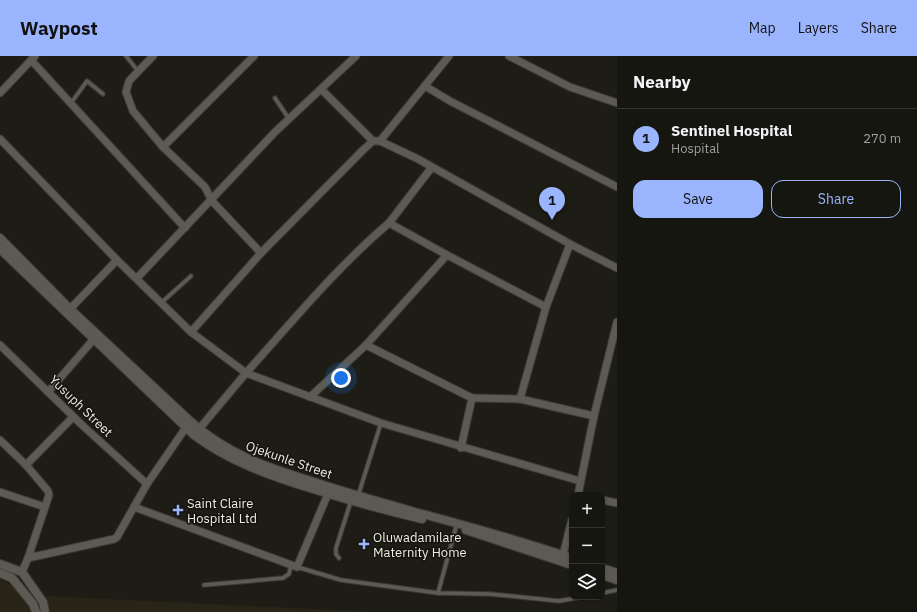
<!DOCTYPE html>
<meta charset="utf-8">
<style>
body{margin:0;font-family:"IBM Plex Sans",sans-serif;background:#1f1f19;color:#f1f3f6}
.controls{position:absolute;right:12px;bottom:12px;display:grid;overflow:hidden;border-radius:8px;box-shadow:0 1px 3px #0004}
.controls button{width:36px;height:36px;display:grid;place-items:center;padding:0;border:0;border-bottom:1px solid #353530;background:#161610;color:#f1f3f6;font:20px sans-serif}
.you{position:absolute;left:341px;top:322px;width:14px;height:14px;margin:-10px;border:3px solid #fff;border-radius:50%;background:#1a73e8;box-shadow:0 0 0 6px #1a73e833}
.badge{display:grid;place-items:center;width:26px;height:26px;border-radius:50%;background:#9ab5fd;color:#111;font-size:13px;font-weight:700}
.pin{position:absolute;translate:-50% -33px;filter:drop-shadow(0 1px 2px #0008)}
.pin::after{content:'';position:absolute;top:21px;width:14px;height:12px;background:inherit;clip-path:polygon(0 0,100% 0,50% 100%)}
.list{margin:0;padding:0;list-style:none}
h2{display:flex;justify-content:space-between;align-items:center;height:52px;margin:0;padding:0 16px;font-size:17px}
h2 small{font-size:13px;font-weight:400;color:#9e9f9f}
.list li{display:grid;grid-template-columns:26px 1fr auto;gap:12px;align-items:center;box-sizing:border-box;height:60px;padding:0 16px;border-top:1px solid #353530}
.list b{display:block;font-size:15px;white-space:nowrap}
.list p{margin:0;font-size:13px;white-space:nowrap;color:#9e9f9f}
.list em{font-size:13px;font-style:normal;color:#9e9f9f}
.actions{display:flex;gap:8px;padding:12px 16px}
.actions a{flex:1;padding:9px 0;border:1px solid #9ab5fd;border-radius:12px;text-align:center;font-size:14px;color:#9ab5fd}
.actions .main{background:#9ab5fd;color:#111}
.icon{flex:none;width:22px;height:22px;fill:none;stroke:currentColor;stroke-width:2;stroke-linecap:round;stroke-linejoin:round}
.map{position:relative;flex:none;width:617px;height:556px;overflow:hidden}
header{display:flex;align-items:center;gap:24px;box-sizing:border-box;height:56px;padding:0 20px;background:#9ab5fd;color:#111}
header strong{font-size:19px}
nav{display:flex;gap:22px;margin-inline-start:auto;font-size:14px}
main{display:flex}
aside{flex:1;background:#161610}
.map>svg:first-child{display:block}
.built{fill:#282518}
.lines{fill:none;stroke-linecap:round;stroke-linejoin:round}
.service-casing{stroke:#3a3935;stroke-width:5.5}
.minor-casing{stroke:#3a3935;stroke-width:9}
.tertiary-casing{stroke:#3a3935;stroke-width:10}
.service{stroke:#5c5a52;stroke-width:3.5}
.minor{stroke:#5c5a52;stroke-width:7}
.tertiary{stroke:#5c5a52;stroke-width:8}
.poi-dot{fill:#9ab5fd;stroke:#15130d;stroke-width:1.5}
.labels{text-anchor:middle;dominant-baseline:central;stroke-width:3;stroke-linejoin:round;paint-order:stroke}
.street-label{font-size:13px;fill:#ecebe6;stroke:#15130d}
.poi-label{font-size:13px;fill:#ecebe6;stroke:#15130d;text-anchor:start}
</style>
<header>
<strong>Waypost</strong>
<nav><a>Map</a><a>Layers</a><a>Share</a></nav>
</header>
<main>
<div class="map">
<svg width="617" height="556" viewBox="0 0 617 556">
<rect width="100%" height="100%" fill="#1e1d15"/>
<polygon class="built" points="0,524 44,540 375,556 0,556"/>
<g class="lines">
<g class="service-casing">
<g id="service">
<polyline points="126,0 138,15"/>
<polyline points="275,42 289,63"/>
<polyline points="71,47 87,25 103,38"/>
<polyline points="161,247 191,220"/>
<polyline points="358,440 381,367"/>
<polyline points="339,502 336,498 336,492 351,445"/>
<polyline points="297,511 341,524 438,537 490,538 559,545 582,541"/>
<polyline points="204,529 283,522 289,518 291,509"/>
<polyline points="438,537 456,471"/>
<polyline points="602,537 617,534"/>
</g>
</g>
<g class="minor-casing">
<g id="minor">
<polyline points="153,0 129,25 126,36 133,55 163,91 205,131 212,145 261,197"/>
<polyline points="509,0 570,31 617,47"/>
<polyline points="31,4 185,172"/>
<polyline points="425,30 450,45 617,131"/>
<polyline points="322,34 373,85"/>
<polyline points="0,37 35,0"/>
<path d="M0,83L117,204L191,276L246,317C292,266 336,212 389,167L447,199L366,289L310,341"/>
<polyline points="380,85 418,103 570,188 617,212"/>
<polyline points="163,91 254,0"/>
<polyline points="389,167 432,111"/>
<polyline points="447,199 546,251 520,343 472,342"/>
<polyline points="137,222 275,76 356,0"/>
<polyline points="546,251 570,188"/>
<polyline points="70,253 117,204"/>
<polyline points="191,276 261,197 363,94 373,85 380,85 449,0"/>
<polyline points="0,289 82,369 147,428"/>
<polyline points="366,289 472,342 461,392"/>
<polyline points="48,336 93,284"/>
<polyline points="520,343 594,360"/>
<polyline points="189,367 147,428 134,451 297,511 330,433"/>
<polyline points="194,379 246,317 381,367 580,425"/>
<polyline points="0,384 26,409 48,435 49,439 28,502"/>
<polyline points="26,409 73,361"/>
<polyline points="0,436 45,451"/>
<polyline points="578,439 594,360 617,266"/>
<polyline points="602,444 617,447"/>
<polyline points="562,503 572,463"/>
<polyline points="22,516 28,502 114,483 117,481 134,451"/>
</g>
</g>
<g class="tertiary-casing">
<g id="tertiary">
<path d="M0,182L70,253L190,365C228,399 266,411 314,426C347,437 381,446 415,456C468,470 520,485 572,502"/>
<path d="M0,193L194,379C229,405 268,419 310,432C347,444 384,454 422,463"/>
<polyline points="466,474 572,509"/>
<polyline points="0,508 22,516 43,546 45,556"/>
<polyline points="602,512 617,517"/>
<polyline points="0,517 12,522 33,548 36,556"/>
<polyline points="602,519 617,524"/>
</g>
</g>
<use href="#service" class="service"/>
<use href="#minor" class="minor"/>
<use href="#tertiary" class="tertiary"/>
</g>
<g class="poi-dot">
<path d="M176 448h4v4h4v4h-4v4h-4v-4h-4v-4h4z"/>
<path d="M362 482h4v4h4v4h-4v4h-4v-4h-4v-4h4z"/>
</g>
<g class="labels">
<g class="street-label">
<text transform="translate(81 350) rotate(44)">Yusuph Street</text>
<text transform="translate(289 404) rotate(19)">Ojekunle Street</text>
</g>
<g class="poi-label">
<text x="187" y="447">Saint Claire<tspan x="187" dy="15">Hospital Ltd</tspan></text>
<text x="373" y="481">Oluwadamilare<tspan x="373" dy="15">Maternity Home</tspan></text>
</g>
</g>
</svg>
<div class="controls">
<button>+</button>
<button>−</button>
<button><svg class="icon" aria-label="layers" viewBox="0 0 24 24"><path d="M12 4l9 5-9 5-9-5zM3 14l9 5 9-5"/></svg></button>
</div>
<div class="you"></div>
<div class="pin badge" style="left:552px;top:164px">1</div>
</div>
<aside>
<h2>Nearby<small></small></h2>
<ul class="list">
<li><span class="badge">1</span><div><b>Sentinel Hospital</b><p>Hospital</p></div><em>270 m</em></li>
</ul>
<div class="actions"><a class="main">Save</a><a>Share</a></div>
</aside>
</main>
